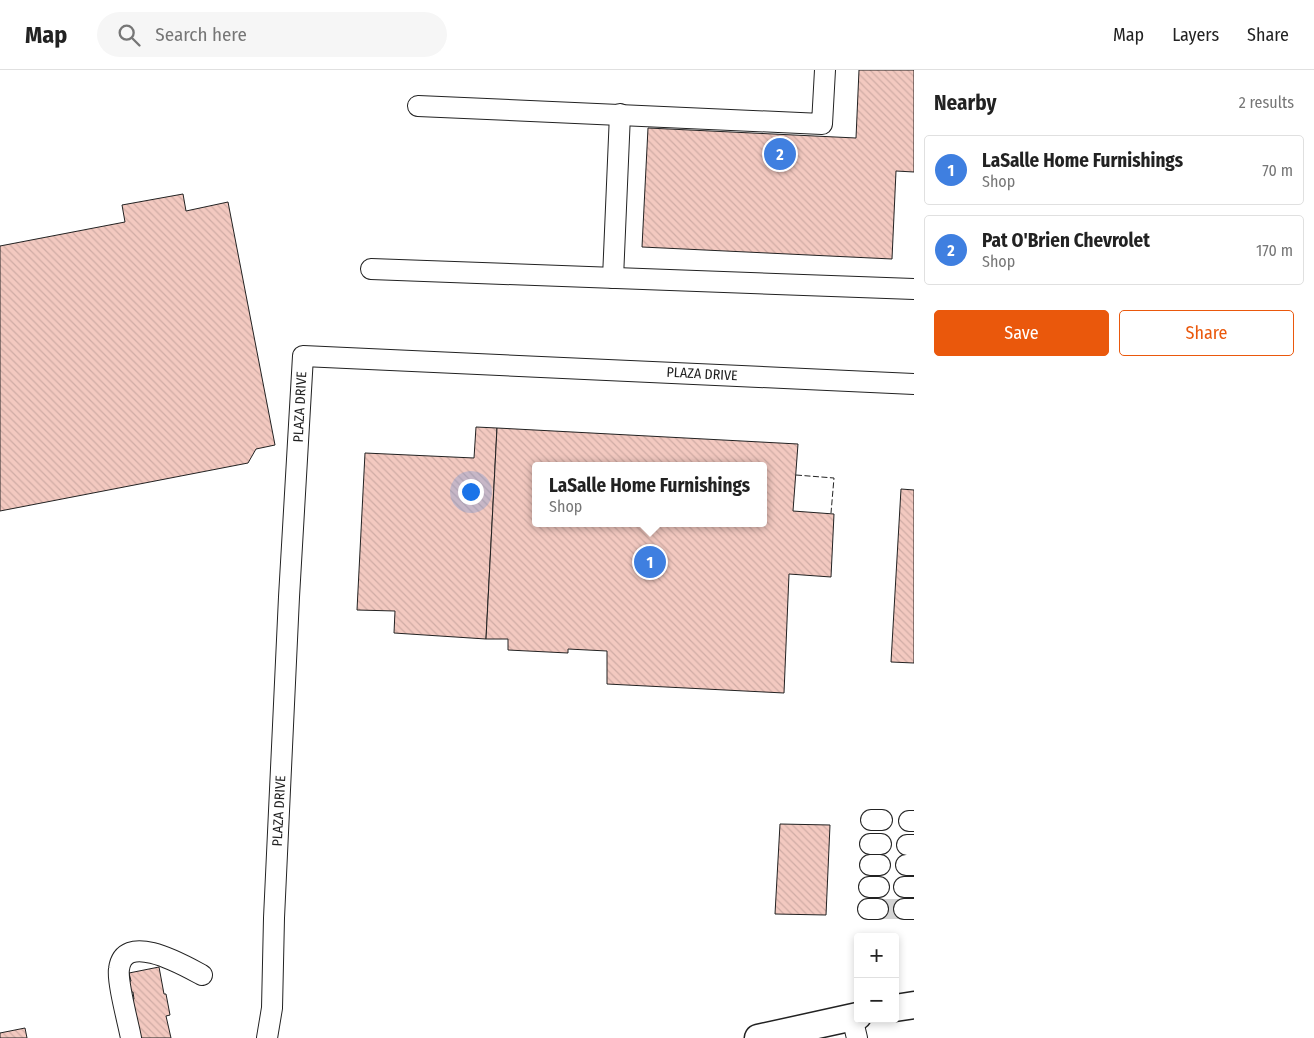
<!DOCTYPE html>
<meta charset="utf-8">
<style>
body{margin:0;font-family:"Fira Sans Condensed",sans-serif;background:#f6f6f6;color:#222}
.controls{position:absolute;right:15px;bottom:15px;display:grid;overflow:hidden;border-radius:5px;box-shadow:0 2px 8px #0003}
.controls button{width:45px;height:45px;display:grid;place-items:center;padding:0;border:0;border-bottom:1px solid #e0e0e0;background:#fff;color:#222;font:25px sans-serif}
.you{position:absolute;left:470px;top:421px;width:18px;height:18px;margin:-12px;border:4px solid #fff;border-radius:50%;background:#1a73e8;box-shadow:0 0 0 8px #1a73e833}
.badge{display:grid;place-items:center;width:32px;height:32px;border-radius:50%;background:#ea580c;color:#fff;font-size:16px;font-weight:700}
.pin{position:absolute;translate:-50% -50%;border:2px solid #fff;box-shadow:0 1px 5px #0006}
.popup{position:absolute;left:532px;top:392px;width:235px;height:65px;box-sizing:border-box;display:grid;place-content:center;border-radius:5px;background:#fff;filter:drop-shadow(0 1px 4px #0005);font-size:16px;white-space:nowrap;color:#767676}
.popup b{font-size:19px;color:#222}
.popup::after{content:'';position:absolute;left:50%;top:100%;margin-left:-10px;border:10px solid transparent;border-top-color:#fff}
.list{margin:0;padding:0;list-style:none}
h2{display:flex;justify-content:space-between;align-items:center;height:65px;margin:0;padding:0 20px;font-size:21px}
h2 small{font-size:16px;font-weight:400;color:#767676}
.list li{display:grid;grid-template-columns:32px 1fr auto;gap:15px;align-items:center;box-sizing:border-box;height:70px;margin:0 10px 10px;padding:0 10px;border:1px solid #e0e0e0;border-radius:5px}
.list b{display:block;font-size:19px;white-space:nowrap}
.list p{margin:0;font-size:16px;white-space:nowrap;color:#767676}
.list em{font-size:16px;font-style:normal;color:#767676}
.actions{display:flex;gap:10px;padding:15px 20px}
.actions a{flex:1;padding:11px 0;border:1px solid #ea580c;border-radius:5px;text-align:center;font-size:18px;color:#ea580c}
.actions .main{background:#ea580c;color:#fff}
.icon{flex:none;width:28px;height:28px;fill:none;stroke:currentColor;stroke-width:2;stroke-linecap:round;stroke-linejoin:round}
.map{position:relative;flex:none;width:914px;height:968px;overflow:hidden}
header{display:flex;align-items:center;gap:30px;box-sizing:border-box;height:70px;padding:0 25px;background:#fff;border-bottom:1px solid #e0e0e0}
header strong{font-size:24px}
nav{display:flex;gap:28px;margin-inline-start:auto;font-size:18px}
.search{width:350px;height:45px;background:#f6f6f6;display:flex;align-items:center;gap:12px;box-sizing:border-box;padding:0 18px;border-radius:28px;color:#767676;font-size:19px}
main{display:flex}
aside{flex:1;background:#fff}
.map>svg:first-child{display:block}
.building{fill:url(#building-back-hatch);stroke:#222;fill-rule:evenodd}
.lines{fill:none;stroke-linecap:round;stroke-linejoin:round}
.minor-tunnel{stroke:#d3d3d3;stroke-width:20;stroke-dasharray:20 10;stroke-linecap:butt}
.minor-casing{stroke:#222;stroke-width:22}
.major-casing{stroke:#222;stroke-width:29}
.minor{stroke:#fff;stroke-width:20}
.major{stroke:#fff;stroke-width:26}
.fence{stroke:#222;stroke-width:1;stroke-dasharray:6 2.5;stroke-linecap:butt}
.labels{text-anchor:middle;dominant-baseline:central;stroke-width:4;stroke-linejoin:round;paint-order:stroke}
.street-label{font-size:14px;fill:#222;stroke:#fff}
</style>
<header>
<strong>Map</strong>
<div class="search"><svg class="icon" aria-label="search" viewBox="0 0 24 24"><circle cx="10" cy="10" r="6"/><path d="M15 15l6 6"/></svg>Search here</div>
<nav><a>Map</a><a>Layers</a><a>Share</a></nav>
</header>
<main>
<div class="map">
<svg width="914" height="968" viewBox="0 0 914 968">
<defs>
<pattern id="building-back-hatch" width="6" height="6" patternUnits="userSpaceOnUse" patternTransform="scale(1.25)"><rect width="6" height="6" fill="#f3c9c0"/><path d="M-1 5l2 2M0 0l6 6M5-1l2 2" fill="none" stroke="#d0aca5"/></pattern>
</defs>
<rect width="100%" height="100%" fill="#fff"/>
<g class="building">
<polygon points="859,0 914,0 914,102 896,101 892,189 642,177 648,58 856,68"/>
<polygon points="183,124 186,141 228,132 275,375 256,379 248,393 0,441 0,176 125,152 122,135"/>
<polygon points="476,357 497,358 486,569 394,563 395,541 357,540 365,383 474,388"/>
<path d="M497,358L798,374L793,441L834,444L831,507L789,504L784,623L607,614V581L568,579V583L508,580V569H486ZM536,396H764V453H536Z"/>
<polygon points="901,419 914,420 914,593 891,592"/>
<polygon points="780,754 830,755 826,845 775,844"/>
<polygon points="159,897 164,924 166,924 170,945 166,946 171,968 138,968 128,930 134,929 133,922 130,922 128,912 131,911 129,903"/>
<polygon points="25,958 27,968 0,968 0,963"/>
</g>
<g class="lines">
<polyline class="minor-tunnel" points="878,839 904,839"/>
<g class="minor-casing">
<g id="minor">
<polyline points="418,36 822,54 825,0"/>
<polyline points="371,199 914,219"/>
<polyline points="613,208 620,44"/>
<polyline points="871,750 882,750"/>
<polyline points="909,751 914,751"/>
<polyline points="870,774 881,774"/>
<polyline points="907,775 914,775"/>
<polyline points="870,795 880,795"/>
<polyline points="906,795 914,795"/>
<polyline points="869,817 879,817"/>
<polyline points="904,817 914,817"/>
<polyline points="868,839 878,839"/>
<polyline points="904,839 914,839"/>
<polyline points="852,947 857,968"/>
<path d="M131,968C128,952 117,912 119,899C124,860 185,896 202,905"/>
<polyline points="267,968 272,938 274,848 289,527 303,286 914,314"/>
</g>
</g>
<g class="major-casing">
<g id="major">
<polyline points="895,938 914,935"/>
<polyline points="758,968 858,946"/>
</g>
</g>
<use href="#minor" class="minor"/>
<use href="#major" class="major"/>
<polyline class="fence" points="796,405 834,408 831,443"/>
</g>
<g class="labels">
<g class="street-label">
<text transform="translate(702 304) rotate(3)">PLAZA DRIVE</text>
<text transform="translate(300 337) rotate(-87)">PLAZA DRIVE</text>
<text transform="translate(279 741) rotate(-87)">PLAZA DRIVE</text>
</g>
</g>
</svg>
<div class="controls">
<button>+</button>
<button>−</button>
</div>
<div class="you"></div>
<div class="pin badge" style="left:650px;top:492px;background:#3f7fe0">1</div>
<div class="popup"><b>LaSalle Home Furnishings</b>Shop</div>
<div class="pin badge" style="left:780px;top:84px;background:#3f7fe0">2</div>
</div>
<aside>
<h2>Nearby<small>2 results</small></h2>
<ul class="list">
<li><span class="badge" style="background:#3f7fe0">1</span><div><b>LaSalle Home Furnishings</b><p>Shop</p></div><em>70 m</em></li>
<li><span class="badge" style="background:#3f7fe0">2</span><div><b>Pat O'Brien Chevrolet</b><p>Shop</p></div><em>170 m</em></li>
</ul>
<div class="actions"><a class="main">Save</a><a>Share</a></div>
</aside>
</main>
